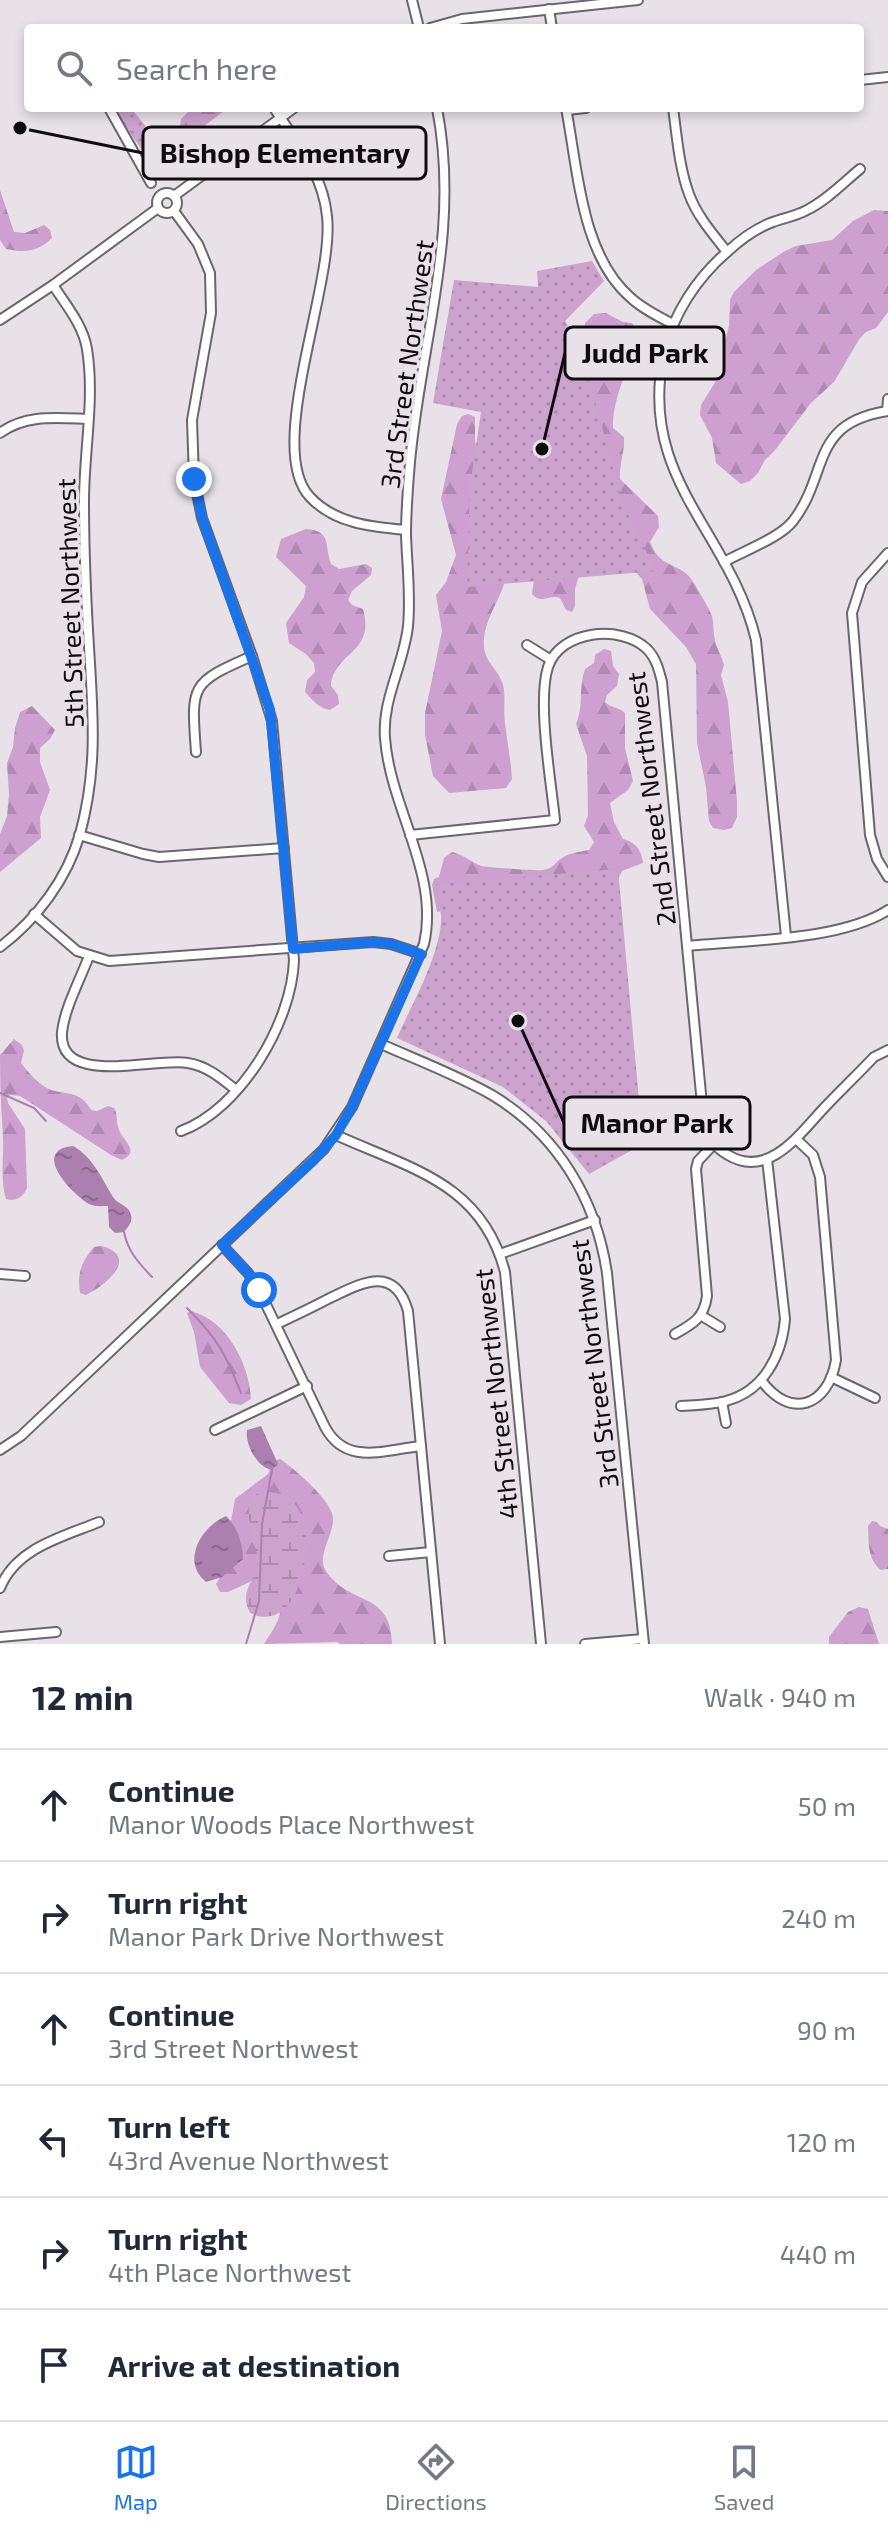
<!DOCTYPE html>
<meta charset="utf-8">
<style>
body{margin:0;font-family:"Exo 2",sans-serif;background:#f2f2f3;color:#1f2937}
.stop{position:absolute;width:24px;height:24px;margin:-18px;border:6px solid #1a73e8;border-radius:50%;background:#fff}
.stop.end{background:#1a73e8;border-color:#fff;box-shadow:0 2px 8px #0008}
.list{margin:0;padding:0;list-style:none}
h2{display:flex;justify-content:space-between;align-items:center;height:104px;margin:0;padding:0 32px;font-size:34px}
h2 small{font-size:26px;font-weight:400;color:#747a83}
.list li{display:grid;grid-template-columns:52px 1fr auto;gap:24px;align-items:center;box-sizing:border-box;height:112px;padding:0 32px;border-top:2px solid #e0e1e3}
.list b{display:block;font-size:30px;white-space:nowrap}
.list p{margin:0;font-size:26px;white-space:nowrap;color:#747a83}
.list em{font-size:26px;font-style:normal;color:#747a83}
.icon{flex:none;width:44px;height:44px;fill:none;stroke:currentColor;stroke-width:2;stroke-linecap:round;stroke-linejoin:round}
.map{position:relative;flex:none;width:888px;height:1644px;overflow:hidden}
.search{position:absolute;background:#fff;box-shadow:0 4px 12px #0003;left:24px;right:24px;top:24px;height:88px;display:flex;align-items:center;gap:20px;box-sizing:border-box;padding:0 28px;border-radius:8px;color:#747a83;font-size:30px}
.sheet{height:776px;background:#fff}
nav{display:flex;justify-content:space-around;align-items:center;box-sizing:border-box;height:112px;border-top:2px solid #e0e1e3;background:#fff;font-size:22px;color:#747a83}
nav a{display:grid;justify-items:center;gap:4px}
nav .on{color:#1a73e8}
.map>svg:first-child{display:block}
.forest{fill:url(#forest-firs)}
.wetland{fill:url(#wetland-marsh)}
.park{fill:url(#park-dots)}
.water{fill:url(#water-ripples)}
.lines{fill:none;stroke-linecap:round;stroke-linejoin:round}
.stream{stroke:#ab80ae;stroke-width:2}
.minor-casing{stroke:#6b666c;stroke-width:12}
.minor{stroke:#fff;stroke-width:8}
.route{stroke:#1a73e8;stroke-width:10}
.labels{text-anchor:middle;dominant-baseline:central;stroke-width:7;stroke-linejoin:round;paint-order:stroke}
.street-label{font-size:26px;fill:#0e0c0e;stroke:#e8e2e8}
.leader{fill:none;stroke:#0e0c0e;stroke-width:3}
.callout-dot{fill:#0e0c0e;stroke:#e8e2e8;stroke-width:3}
.callout{fill:#e8e2e8;stroke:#0e0c0e;stroke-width:3}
.callout-label{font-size:28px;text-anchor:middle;font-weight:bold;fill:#0e0c0e}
</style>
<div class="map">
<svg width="888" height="1644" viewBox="0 0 888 1644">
<defs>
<pattern id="forest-firs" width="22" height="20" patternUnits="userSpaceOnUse" patternTransform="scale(2)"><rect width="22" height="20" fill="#cda0cf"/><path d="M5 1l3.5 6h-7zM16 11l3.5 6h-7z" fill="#af89b1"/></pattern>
<pattern id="wetland-marsh" width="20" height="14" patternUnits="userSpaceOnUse" patternTransform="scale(2)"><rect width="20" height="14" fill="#cba3cd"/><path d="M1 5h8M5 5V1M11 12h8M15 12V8" fill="none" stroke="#ad8baf"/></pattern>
<pattern id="park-dots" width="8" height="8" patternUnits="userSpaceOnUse" patternTransform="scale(2)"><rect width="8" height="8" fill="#cba3cd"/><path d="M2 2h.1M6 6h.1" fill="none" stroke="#ad8baf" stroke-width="1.8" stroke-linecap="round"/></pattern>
<pattern id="water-ripples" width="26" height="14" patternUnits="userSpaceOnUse" patternTransform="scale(2)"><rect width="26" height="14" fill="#ab80ae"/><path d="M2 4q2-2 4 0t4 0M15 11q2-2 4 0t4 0" fill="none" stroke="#8a678c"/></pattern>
</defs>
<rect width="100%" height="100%" fill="#e8e2e8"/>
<g class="forest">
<polygon points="192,108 228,108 195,133 185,132 180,126 181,119"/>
<path d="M0,190L14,232L25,233L44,225L50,230L52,238C38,252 25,253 6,249L0,240Z"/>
<polygon points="874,210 888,211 888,312 876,328 866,332 860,338 834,382 811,403 776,449 765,460 758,473 750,481 741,484 716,463 712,438 700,415 701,405 719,376 719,363 729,326 730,300 734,292 756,270 785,251 796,246 832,240 853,221"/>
<path d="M606,313L623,322L632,323L636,328C634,363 612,394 613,428L624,437C625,452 619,464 620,479L658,516L659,527L650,542C661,571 681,561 694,583C698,590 710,610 712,616C714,624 713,633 715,641C717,649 722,657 724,665L721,675L728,702L737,801V817L732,828L724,830L713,828L709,821L706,787L697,743L696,664L686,647L650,609L642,579L632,568L585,372V323L594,314Z"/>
<path d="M468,414L475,417V441L505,581C499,603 482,622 484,647C485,662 499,670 503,685C506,697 503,711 505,723C507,742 511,760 512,779L506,788L449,793L433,776L425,735V713L442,631L436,595L446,582L456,555L441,499L457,424L462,416Z"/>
<path d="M306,529C332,531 324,544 331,564L339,569L366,564L372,568L371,575L352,591L348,600L352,605L363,609C376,654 333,652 331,686L338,695L339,704L330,710C319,708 313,701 305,692L307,680L315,672L314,663L306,654L289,643L286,623L304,597L306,586L276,557L281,539Z"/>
<path d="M581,569L575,589V606L572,612L566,610L560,598C549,594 542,605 532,594L534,580Z"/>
<path d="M604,649L611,651L613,666L619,674L617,686L607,695L605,702C612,708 618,707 625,713V748L633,781L628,790L610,803L614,822L623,839C636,843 641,849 643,863L622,871L617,881L437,912L432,885L434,879L439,877L444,858L452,852C464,855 470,861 481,866C484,867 539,871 543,870C551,869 554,865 559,860C568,853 578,852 589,850L594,842L584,826L588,815L587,756L576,724C584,706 578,690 585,669L594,663L595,655Z"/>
<polygon points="32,706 55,730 50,739 40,748 40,762 50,790 40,817 41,838 0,872 0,834 7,816 9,795 7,763 13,747 15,728 20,712"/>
<path d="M14,1039L22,1045L24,1051L21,1063C28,1072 40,1086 51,1090C68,1095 81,1091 91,1110L97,1111L108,1106L114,1108C118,1115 116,1119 118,1127C121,1140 142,1151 122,1160L111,1155L20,1096L10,1095L7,1098L8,1103L25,1129L27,1188C23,1197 16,1202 6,1199C0,1179 4,1157 3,1137C1,1109 0,1082 0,1055Z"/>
<path d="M101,1246C141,1256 105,1286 86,1295L80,1293C77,1274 81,1262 94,1247Z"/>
<path d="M191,1311C228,1321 249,1364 251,1399L241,1405L229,1403L200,1367L194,1332L187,1313Z"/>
<path d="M280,1459C294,1468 333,1502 333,1518C334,1535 316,1556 326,1571C350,1607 391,1590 392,1644H340L337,1642L264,1644C288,1607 285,1609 254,1580L228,1592H220L216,1584L221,1576L235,1499L268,1474L273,1461Z"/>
<path d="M872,1521L877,1522L880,1526L888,1529V1569L881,1570C867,1559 869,1543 868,1526Z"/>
<polygon points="859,1607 868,1609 879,1644 829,1644 829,1637 848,1612"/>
</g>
<path class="wetland" d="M264,1491C278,1493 289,1495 297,1507C318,1534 302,1638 250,1613C237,1588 259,1582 257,1558C256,1536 242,1517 253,1496Z"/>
<g class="park">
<polygon points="112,108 131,108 148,129 147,139 151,146 143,151"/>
<polygon points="592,261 604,281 565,321 580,346 623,504 656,571 467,587 470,486 481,412 433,403 454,280 538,287 537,271"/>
<path d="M618,869L643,1144L589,1174L546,1121L503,1087L397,1038C411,1006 443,950 441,915C440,905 438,895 436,884Z"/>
</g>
<g class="water">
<path d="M73,1146C93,1157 102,1179 113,1197C118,1205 129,1205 131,1215C133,1222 128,1227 124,1232L115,1233L109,1227L108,1206C101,1206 95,1207 89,1204C72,1194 30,1150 73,1146Z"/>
<path d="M261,1426L278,1464L272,1470C257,1467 245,1445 247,1430Z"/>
<path d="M226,1516C237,1526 243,1544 243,1559L222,1577L206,1582C180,1561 202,1526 226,1516Z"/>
</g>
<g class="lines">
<g class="stream">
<polyline points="0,1093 34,1108 46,1121"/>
<path d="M124,1232C128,1252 139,1263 152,1277"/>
<path d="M187,1308C218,1339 225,1353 241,1393"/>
<polyline points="246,1644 259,1601 262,1524 272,1470"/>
</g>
<g class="minor-casing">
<g id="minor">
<polyline points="412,0 419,28"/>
<polyline points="549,9 552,28"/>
<polyline points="430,28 462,19 638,0"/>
<polyline points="860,80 888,77"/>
<polyline points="109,108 151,183"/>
<path d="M274,108C297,143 323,174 327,216C335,284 264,449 310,497C335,524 373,527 406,530"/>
<path d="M566,108C578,170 581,255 631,298C643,309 659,317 673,324"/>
<path d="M673,108C677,136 679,167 689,194C697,216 713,234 727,252"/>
<polyline points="567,110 586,108"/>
<circle cx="167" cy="203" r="10"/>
<polyline points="174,196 294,108"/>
<path d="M174,211L198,244L210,273L211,313L192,420L194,479L202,518L252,656L272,721L294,960C292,1022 241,1109 181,1131"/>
<polyline points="0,320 53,285 158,208"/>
<polyline points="887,411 888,399"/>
<path d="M0,433C26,414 57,418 88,419"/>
<polyline points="888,553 862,582 852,613 870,835 877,859 888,877"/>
<path d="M724,562C743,551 780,538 793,521C830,473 809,423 888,411"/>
<polyline points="527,645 551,660"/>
<path d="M196,752C191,685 190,683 252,656"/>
<polyline points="79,835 143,854 159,857 284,848"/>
<path d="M410,835L555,820C551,781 537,702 548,667C560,630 621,624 647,649C656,658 659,670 662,682L703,1115C705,1133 712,1146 728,1155C769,1180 801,1132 825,1107C841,1090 858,1074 874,1057L888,1050"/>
<polyline points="34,914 77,951 109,961 373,942 391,944 421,954"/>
<path d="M786,936L756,640C730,531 637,479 664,353C673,314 697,278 727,252C740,240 756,228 773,222C784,218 796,216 807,210C827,200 843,183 860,169"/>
<path d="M687,946C745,940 840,941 888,910"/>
<path d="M0,947C37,919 67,879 80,834C98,768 93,714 89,647C86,598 84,550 84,501C84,451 95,399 87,349C83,325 66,305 53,285"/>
<path d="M89,956C80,980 65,1007 62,1032C58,1088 155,1057 188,1063C207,1066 221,1078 236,1090"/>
<path d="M381,1044C417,1060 457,1075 492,1095C557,1134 596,1199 607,1273L644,1644"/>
<path d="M336,1135C411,1169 482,1183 505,1272L541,1644"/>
<path d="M222,1245L248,1273L259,1290L325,1427C346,1466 383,1450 421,1446"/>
<polyline points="500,1254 595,1220"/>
<polyline points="0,1274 25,1276"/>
<polyline points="702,1316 720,1327"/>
<path d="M277,1324C294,1316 311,1308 328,1299C360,1284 394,1263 408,1311L440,1644"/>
<path d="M675,1334C693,1324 704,1318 707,1296L696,1169L698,1161L714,1144"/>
<polyline points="831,1377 875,1398"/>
<path d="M761,1380C790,1420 828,1407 836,1360L820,1177L813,1155L796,1139"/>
<polyline points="722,1402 726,1423"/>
<path d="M681,1406C696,1405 712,1405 726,1401C764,1391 782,1355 785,1319L767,1159"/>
<polyline points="215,1430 307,1386"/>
<path d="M0,1450L21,1436L324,1149L352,1107L424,944C440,874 390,808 385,738C382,699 404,664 408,626C411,596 407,565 406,535C406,511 408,486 410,462C421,340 461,233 437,108"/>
<polyline points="389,1556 431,1552"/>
<path d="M0,1588C16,1548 62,1537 99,1522"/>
<polyline points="0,1637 56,1632"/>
<polyline points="585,1644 643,1639"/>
</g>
</g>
<use href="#minor" class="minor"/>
</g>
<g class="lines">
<polyline class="route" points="194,479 202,518 270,710 293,949 373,942 391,944 421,954 352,1107 336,1135 314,1160 222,1245 248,1273 259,1290"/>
</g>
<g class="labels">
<g class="street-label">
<text transform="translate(406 364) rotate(-82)">3rd Street Northwest</text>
<text transform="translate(69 603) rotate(-92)">5th Street Northwest</text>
<text transform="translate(650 799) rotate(-97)">2nd Street Northwest</text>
<text transform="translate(593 1364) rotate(-97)">3rd Street Northwest</text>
<text transform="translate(495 1394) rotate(-96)">4th Street Northwest</text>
</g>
</g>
<path class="leader" d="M20 128L143 153M542 449L565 353M518 1021L564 1123"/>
<g class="callout-dot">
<circle cx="20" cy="128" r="8"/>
<circle cx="542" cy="449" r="8"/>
<circle cx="518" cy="1021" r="8"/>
</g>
<g class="callout">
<rect x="143" y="127" width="283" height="52" rx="8"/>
<rect x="565" y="327" width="159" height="52" rx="8"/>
<rect x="564" y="1097" width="186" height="52" rx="8"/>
</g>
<g class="callout-label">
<text x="285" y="163">Bishop Elementary</text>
<text x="645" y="363">Judd Park</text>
<text x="657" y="1133">Manor Park</text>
</g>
</svg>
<div class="stop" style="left:259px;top:1290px"></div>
<div class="stop end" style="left:194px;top:479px"></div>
<div class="search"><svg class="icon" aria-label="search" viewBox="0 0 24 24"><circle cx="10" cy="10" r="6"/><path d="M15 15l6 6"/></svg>Search here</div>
</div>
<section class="sheet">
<h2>12 min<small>Walk · 940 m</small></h2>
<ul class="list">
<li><svg class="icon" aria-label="ahead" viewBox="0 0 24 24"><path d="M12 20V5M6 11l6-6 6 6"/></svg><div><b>Continue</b><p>Manor Woods Place Northwest</p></div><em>50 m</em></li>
<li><svg class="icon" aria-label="right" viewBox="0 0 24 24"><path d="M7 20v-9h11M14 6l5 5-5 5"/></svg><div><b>Turn right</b><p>Manor Park Drive Northwest</p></div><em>240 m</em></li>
<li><svg class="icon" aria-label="ahead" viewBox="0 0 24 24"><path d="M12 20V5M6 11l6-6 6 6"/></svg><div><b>Continue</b><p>3rd Street Northwest</p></div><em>90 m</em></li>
<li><svg class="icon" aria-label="left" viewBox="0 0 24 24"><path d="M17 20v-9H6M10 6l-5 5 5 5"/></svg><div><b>Turn left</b><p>43rd Avenue Northwest</p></div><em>120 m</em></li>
<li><svg class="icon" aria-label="right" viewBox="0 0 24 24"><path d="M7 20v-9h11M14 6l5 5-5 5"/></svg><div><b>Turn right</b><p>4th Place Northwest</p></div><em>440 m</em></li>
<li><svg class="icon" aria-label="arrive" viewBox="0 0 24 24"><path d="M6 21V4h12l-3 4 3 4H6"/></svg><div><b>Arrive at destination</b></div></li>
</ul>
</section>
<nav>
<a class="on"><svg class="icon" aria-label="map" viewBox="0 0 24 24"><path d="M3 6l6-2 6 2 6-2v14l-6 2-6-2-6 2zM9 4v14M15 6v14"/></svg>Map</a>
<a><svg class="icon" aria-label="directions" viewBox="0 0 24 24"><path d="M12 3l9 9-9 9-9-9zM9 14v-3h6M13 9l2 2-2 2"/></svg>Directions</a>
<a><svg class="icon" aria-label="saved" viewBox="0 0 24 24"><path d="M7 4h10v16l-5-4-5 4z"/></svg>Saved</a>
</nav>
